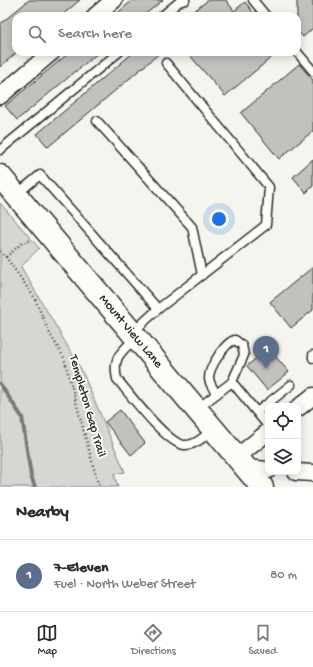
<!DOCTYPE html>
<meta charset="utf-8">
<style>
body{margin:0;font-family:"Gochi Hand",sans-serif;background:#f7f7f7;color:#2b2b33}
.controls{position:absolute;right:12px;bottom:12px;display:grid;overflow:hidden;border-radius:8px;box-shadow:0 2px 10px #0003}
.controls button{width:36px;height:36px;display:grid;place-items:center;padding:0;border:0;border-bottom:1px solid #e1e1e2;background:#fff;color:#2b2b33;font:20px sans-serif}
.you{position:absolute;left:219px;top:219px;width:14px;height:14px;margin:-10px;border:3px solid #fff;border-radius:50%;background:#1a73e8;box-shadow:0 0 0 6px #1a73e833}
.badge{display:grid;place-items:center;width:26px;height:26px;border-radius:50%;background:#2b2b2b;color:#fff;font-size:13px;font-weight:700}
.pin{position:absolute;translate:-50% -33px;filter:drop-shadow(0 1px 2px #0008)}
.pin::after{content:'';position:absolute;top:21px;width:14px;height:12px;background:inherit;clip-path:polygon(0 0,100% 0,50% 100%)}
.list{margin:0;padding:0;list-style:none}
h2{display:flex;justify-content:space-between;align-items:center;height:52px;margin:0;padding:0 16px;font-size:17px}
h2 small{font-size:13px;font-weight:400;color:#7c7c81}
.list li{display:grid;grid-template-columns:26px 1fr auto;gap:12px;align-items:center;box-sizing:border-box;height:72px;padding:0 16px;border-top:1px solid #e1e1e2}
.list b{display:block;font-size:15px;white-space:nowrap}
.list p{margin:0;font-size:13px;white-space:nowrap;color:#7c7c81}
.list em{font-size:13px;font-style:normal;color:#7c7c81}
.icon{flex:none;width:22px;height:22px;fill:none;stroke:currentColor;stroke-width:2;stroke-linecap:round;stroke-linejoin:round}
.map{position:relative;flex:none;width:313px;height:487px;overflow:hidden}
.search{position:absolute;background:#fff;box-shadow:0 2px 10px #0003;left:12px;right:12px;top:12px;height:44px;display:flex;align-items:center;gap:10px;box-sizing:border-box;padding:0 14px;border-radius:12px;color:#7c7c81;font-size:15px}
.sheet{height:124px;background:#fff}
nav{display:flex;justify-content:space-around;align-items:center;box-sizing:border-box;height:56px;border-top:1px solid #e1e1e2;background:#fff;font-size:11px;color:#7c7c81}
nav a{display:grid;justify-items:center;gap:2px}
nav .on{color:#2b2b2b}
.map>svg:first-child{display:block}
.green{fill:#d7d6d2;stroke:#81807e}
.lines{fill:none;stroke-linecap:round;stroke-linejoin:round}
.stream{stroke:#797877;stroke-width:4}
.building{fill:#c2c1be;stroke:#2b2b2b}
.lane-casing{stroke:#2b2b2b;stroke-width:11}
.street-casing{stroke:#2b2b2b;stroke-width:19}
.secondary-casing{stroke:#2b2b2b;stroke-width:25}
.path{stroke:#2b2b2b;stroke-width:2.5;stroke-dasharray:1 3;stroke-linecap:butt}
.lane{stroke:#fdfcf7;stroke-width:8}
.street{stroke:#fdfcf7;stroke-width:16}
.secondary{stroke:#fdfcf7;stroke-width:22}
.labels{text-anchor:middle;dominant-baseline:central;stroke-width:3.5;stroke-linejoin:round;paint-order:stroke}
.street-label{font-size:13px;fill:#2b2b2b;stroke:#fdfcf7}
</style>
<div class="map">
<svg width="313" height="487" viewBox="0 0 313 487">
<rect width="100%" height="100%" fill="#f5f4ef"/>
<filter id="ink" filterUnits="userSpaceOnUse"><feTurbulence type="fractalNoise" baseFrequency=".025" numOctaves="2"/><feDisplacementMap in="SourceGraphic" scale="8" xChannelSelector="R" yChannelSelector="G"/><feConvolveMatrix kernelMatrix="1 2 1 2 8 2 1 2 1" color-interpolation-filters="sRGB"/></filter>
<g filter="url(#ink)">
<polygon class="green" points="0,203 39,248 21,267 81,369 125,472 114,474 118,487 0,487"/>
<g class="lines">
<polyline class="stream" points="0,384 22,417 31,476 35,487"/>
</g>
<g class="building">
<polygon points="29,0 80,0 61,16 16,16 16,53 0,67 0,24"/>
<polygon points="133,0 163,0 143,16 114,16"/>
<polygon points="208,0 226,0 234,11 245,2 256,16 188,16"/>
<polygon points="297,0 313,0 313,28 303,37 297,30"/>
<polygon points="70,52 99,52 17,120 5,106"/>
<polygon points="134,52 161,52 48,147 37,134"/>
<polygon points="187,52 278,52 225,96"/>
<polygon points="299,64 313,80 313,131 279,159 241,113"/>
<polygon points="313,159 313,186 306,193 293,177"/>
<polygon points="313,267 313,310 291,328 270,302"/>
<polygon points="268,348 289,372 267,390 247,366"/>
<polygon points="120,410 145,443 131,455 105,422"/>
</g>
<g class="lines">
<g class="lane-casing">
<g id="lane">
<polyline points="253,0 266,16"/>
<polyline points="162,16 179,2 185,0"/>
<polyline points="297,52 313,71"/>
<polyline points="97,121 192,227 202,275"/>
<polyline points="0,150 119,52"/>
<polyline points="17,194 40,175 158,309"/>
<polyline points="133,332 158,309 266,225 269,187 166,63"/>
<path d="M136,338C121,352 112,357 117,379C129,393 166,443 184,445C195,446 205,436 213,429"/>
<polyline points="313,355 313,358"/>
<path d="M216,394C214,389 210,385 209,379C208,369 225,342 235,340L242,345L244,355L232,382"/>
<polyline points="197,409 232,382 268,426"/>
<polyline points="257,412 291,385"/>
</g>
</g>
<g class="street-casing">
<g id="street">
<polyline points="95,16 114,0"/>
<polyline points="0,96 52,52"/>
<polyline points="298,408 313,396"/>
<polyline points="237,457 268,432"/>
<polyline points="246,468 268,470"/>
<polyline points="296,472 313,473"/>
</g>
</g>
<g class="secondary-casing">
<g id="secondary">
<path id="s1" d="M0,176L262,487"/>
</g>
</g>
<g class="path">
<polyline points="0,251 6,257 34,297 50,334 64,358 99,487"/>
<polyline points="6,257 22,243 32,240"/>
</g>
<use href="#lane" class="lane"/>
<use href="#street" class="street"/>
<use href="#secondary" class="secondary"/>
</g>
</g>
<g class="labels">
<g class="street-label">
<text stroke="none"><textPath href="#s1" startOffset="203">Mount View Lane</textPath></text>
<text transform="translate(87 406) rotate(74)">Templeton Gap Trail</text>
</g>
</g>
</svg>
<div class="controls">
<button><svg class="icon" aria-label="locate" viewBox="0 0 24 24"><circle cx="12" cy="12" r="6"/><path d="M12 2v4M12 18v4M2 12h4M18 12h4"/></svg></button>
<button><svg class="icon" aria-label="layers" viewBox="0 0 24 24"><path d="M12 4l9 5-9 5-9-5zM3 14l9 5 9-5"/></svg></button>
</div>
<div class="you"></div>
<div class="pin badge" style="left:266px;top:369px;background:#5c6f8a">1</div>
<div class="search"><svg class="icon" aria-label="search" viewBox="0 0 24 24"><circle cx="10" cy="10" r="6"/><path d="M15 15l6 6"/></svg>Search here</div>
</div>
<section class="sheet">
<h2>Nearby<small></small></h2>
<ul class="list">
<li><span class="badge" style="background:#5c6f8a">1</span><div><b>7-Eleven</b><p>Fuel · North Weber Street</p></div><em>80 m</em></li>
</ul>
</section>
<nav>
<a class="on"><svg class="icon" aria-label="map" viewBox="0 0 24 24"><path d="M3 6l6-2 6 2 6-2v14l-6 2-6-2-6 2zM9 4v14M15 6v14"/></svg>Map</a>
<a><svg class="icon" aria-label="directions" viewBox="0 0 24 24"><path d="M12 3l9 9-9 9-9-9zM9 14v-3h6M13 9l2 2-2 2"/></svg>Directions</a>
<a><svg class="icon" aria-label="saved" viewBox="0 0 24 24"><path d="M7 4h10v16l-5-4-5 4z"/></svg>Saved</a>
</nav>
